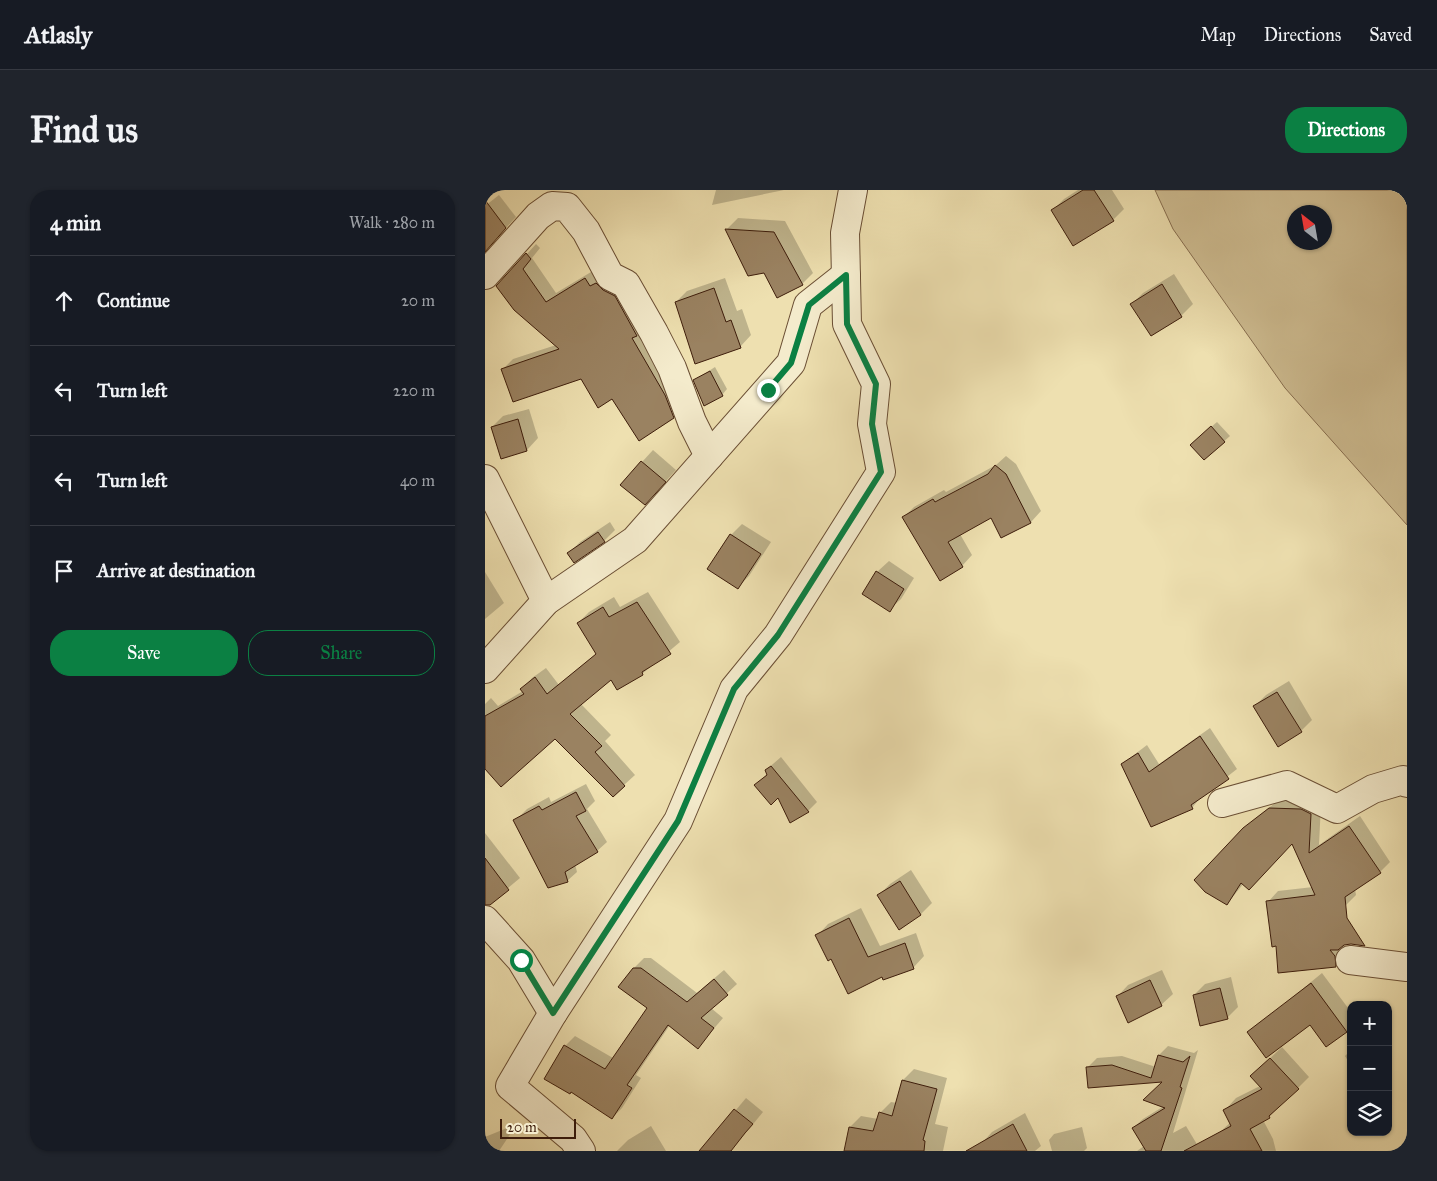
<!DOCTYPE html>
<meta charset="utf-8">
<style>
body{margin:0;font-family:"IM FELL Great Primer",serif;background:#20242c;color:#f1f3f6}
.controls{position:absolute;right:15px;bottom:15px;display:grid;overflow:hidden;border-radius:10px;box-shadow:0 1px 4px #0004}
.controls button{width:45px;height:45px;display:grid;place-items:center;padding:0;border:0;border-bottom:1px solid #363941;background:#171b24;color:#f1f3f6;font:25px sans-serif}
.compass{position:absolute;left:802px;top:15px;width:45px;height:45px;border-radius:50%;background:#171b24;box-shadow:0 1px 4px #0004;rotate:329deg}
.scale{position:absolute;left:15px;bottom:12px;width:76px;box-sizing:border-box;padding-left:5px;border:2px solid #3e1d0b;border-top:0;font-size:14px;line-height:18px;white-space:nowrap;color:#3e1d0b;-webkit-text-stroke:4px #f4ebcc;paint-order:stroke}
.stop{position:absolute;width:15px;height:15px;margin:-11px;border:4px solid #0b8043;border-radius:50%;background:#fff}
.stop.end{background:#0b8043;border-color:#fff;box-shadow:0 1px 5px #0008}
.list{margin:0;padding:0;list-style:none}
h2{display:flex;justify-content:space-between;align-items:center;height:65px;margin:0;padding:0 20px;font-size:21px}
h2 small{font-size:16px;font-weight:400;color:#9ea1a6}
.list li{display:grid;grid-template-columns:32px 1fr auto;gap:15px;align-items:center;box-sizing:border-box;height:90px;padding:0 20px;border-top:1px solid #363941}
.list b{display:block;font-size:19px;white-space:nowrap}
.list em{font-size:16px;font-style:normal;color:#9ea1a6}
.actions{display:flex;gap:10px;padding:15px 20px}
.actions a{flex:1;padding:11px 0;border:1px solid #0b8043;border-radius:20px;text-align:center;font-size:18px;color:#0b8043}
.actions .main{background:#0b8043;color:#fff}
.icon{flex:none;width:28px;height:28px;fill:none;stroke:currentColor;stroke-width:2;stroke-linecap:round;stroke-linejoin:round}
.map{position:relative;flex:none;width:922px;height:961px;overflow:hidden;border-radius:20px}
header{display:flex;align-items:center;gap:30px;box-sizing:border-box;height:70px;padding:0 25px;background:#171b24;border-bottom:1px solid #363941}
header strong{font-size:24px}
nav{display:flex;gap:28px;margin-inline-start:auto;font-size:18px}
.intro{display:flex;align-items:center;justify-content:space-between;box-sizing:border-box;height:120px;padding:0 30px}
h1{margin:0;font-size:35px}
.button{padding:12px 22px;border-radius:20px;background:#0b8043;color:#fff;font-size:18px;font-weight:700}
main{display:flex;gap:30px;padding:0 30px}
aside{flex:1;background:#171b24;border-radius:20px;box-shadow:0 1px 4px #0004}
.map>svg:first-child{display:block}
.green{fill:#d0bf94;stroke:#876e50;fill-rule:evenodd}
.shadow{fill:#0003}
.building{fill:#9a8261;stroke:#3e1d0b}
.lines{fill:none;stroke-linecap:round;stroke-linejoin:round}
.street-casing{stroke:#6a4e34;stroke-width:30}
.street{stroke:#f4ebcc;stroke-width:28}
.route{stroke:#0b8043;stroke-width:6}
</style>
<header>
<strong>Atlasly</strong>
<nav><a>Map</a><a>Directions</a><a>Saved</a></nav>
</header>
<div class="intro"><h1>Find us</h1><a class="button">Directions</a></div>
<main>
<aside>
<h2>4 min<small>Walk · 280 m</small></h2>
<ul class="list">
<li><svg class="icon" aria-label="ahead" viewBox="0 0 24 24"><path d="M12 20V5M6 11l6-6 6 6"/></svg><div><b>Continue</b></div><em>20 m</em></li>
<li><svg class="icon" aria-label="left" viewBox="0 0 24 24"><path d="M17 20v-9H6M10 6l-5 5 5 5"/></svg><div><b>Turn left</b></div><em>220 m</em></li>
<li><svg class="icon" aria-label="left" viewBox="0 0 24 24"><path d="M17 20v-9H6M10 6l-5 5 5 5"/></svg><div><b>Turn left</b></div><em>40 m</em></li>
<li><svg class="icon" aria-label="arrive" viewBox="0 0 24 24"><path d="M6 21V4h12l-3 4 3 4H6"/></svg><div><b>Arrive at destination</b></div></li>
</ul>
<div class="actions"><a class="main">Save</a><a>Share</a></div>
</aside>
<div class="map">
<svg width="922" height="961" viewBox="0 0 922 961">
<rect width="100%" height="100%" fill="#eee0b0"/>
<filter id="stains"><feTurbulence type="fractalNoise" baseFrequency=".004" numOctaves="4"/><feColorMatrix values="0 0 0 0 .2 0 0 0 0 .09 0 0 0 0 .02 0 0 0 .5 -.17"/></filter>
<radialGradient id="worn" r=".72"><stop offset=".6" stop-color="#630" stop-opacity="0"/><stop offset="1" stop-color="#630" stop-opacity=".3"/></radialGradient>
<path class="green" d="M670,0H922V335L800,198L688,39ZM809,22H839V52H809Z"/>
<g class="shadow">
<polygon points="231,0 299,0 227,15"/>
<polygon points="593,0 627,0 639,19 628,30 568,20 579,9"/>
<polygon points="14,5 31,27 0,61 0,16"/>
<polygon points="253,28 300,31 328,83 317,94 279,81 264,85 242,39"/>
<polygon points="51,54 55,58 47,68 71,103 111,79 128,90 198,217 188,227 128,207 96,188 18,179 28,169 71,155 13,96"/>
<polygon points="689,84 708,114 696,126 666,144 647,114 658,103"/>
<polygon points="240,88 252,121 257,119 266,145 255,157 191,112 202,101"/>
<polygon points="230,177 242,199 237,205 210,190"/>
<polygon points="44,219 53,248 42,260 17,267 7,237 18,226"/>
<polygon points="732,232 745,246 719,269 712,249"/>
<polygon points="168,260 191,280 171,302 157,272"/>
<polygon points="521,266 531,274 556,321 546,332 517,347 507,326 475,344 487,365 477,376 419,327 429,317 459,300 461,302 511,275"/>
<polygon points="125,332 130,340 119,351 84,363 95,352"/>
<polygon points="257,334 286,352 264,386 253,397 246,345"/>
<polygon points="404,371 429,388 416,409 404,420 392,382"/>
<polygon points="0,382 19,413 0,429"/>
<polygon points="163,402 195,452 157,484 127,488 96,514 126,545 120,551 150,585 128,605 70,547 0,577 0,514 6,508 13,516 38,501 37,499 47,488 61,478 74,495 112,463 93,433 104,422 129,407 135,417"/>
<polygon points="804,491 827,530 816,541 770,516 781,505"/>
<polygon points="725,538 752,579 715,608 707,618 637,574 662,555 674,574"/>
<polygon points="296,567 332,612 323,621 306,631 294,606 271,595 283,583 281,580"/>
<polygon points="101,594 110,611 102,619 122,652 112,661 90,674 92,682 82,691 32,629 42,619 64,607 66,612"/>
<polygon points="796,608 836,614 834,655 875,626 905,672 895,682 870,699 871,705 860,716 859,754 861,766 851,776 792,755 783,712 793,701 828,697 808,653 759,693 742,714 759,638"/>
<polygon points="0,643 35,688 4,714 0,714"/>
<polygon points="426,680 447,713 436,724 414,738 394,705 405,694"/>
<polygon points="376,718 395,756 431,743 439,766 428,778 398,786 347,767 332,746 343,734"/>
<polygon points="159,768 166,768 212,803 239,780 252,794 226,818 238,828 213,857 185,835 151,885 156,888 137,918 127,928 80,856 90,846 128,868 164,818 149,778"/>
<polygon points="677,780 688,804 676,815 632,807 643,795"/>
<polygon points="837,783 866,822 866,836 861,841 825,833 764,843"/>
<polygon points="746,787 753,817 742,828 709,805 720,794"/>
<polygon points="683,856 709,863 713,860 688,943 701,936 716,961 652,961 659,956 648,938 658,929 679,916 680,890 604,896 603,877 612,868 637,866 671,877 674,865"/>
<polygon points="797,857 824,887 784,927 778,930 788,949 791,961 744,961 735,942 746,932 740,920 751,908 775,896 778,875"/>
<polygon points="866,860 866,876 860,866"/>
<polygon points="429,879 462,888 450,934 463,937 458,961 360,961 365,937 376,926 393,929 395,923 406,912 412,913 418,890"/>
<polygon points="261,908 278,922 246,961 225,961 220,957"/>
<polygon points="540,923 556,956 550,961 500,961 496,954 507,942"/>
<polygon points="32,934 14,961 0,961 0,947"/>
<polygon points="166,936 181,961 132,961 143,950"/>
<polygon points="597,937 602,958 599,961 567,961 564,950 569,944"/>
</g>
<g class="building">
<polygon points="598,0 609,0 629,31 588,56 566,20"/>
<polygon points="0,10 21,38 0,62"/>
<polygon points="240,39 289,42 318,95 292,108 279,83 263,86"/>
<polygon points="41,63 46,69 38,79 61,112 100,88 105,96 111,93 118,100 130,106 152,146 147,148 180,205 189,228 154,251 127,209 113,218 96,189 28,212 16,179 74,159 29,120 11,96"/>
<polygon points="677,94 697,127 666,146 645,114"/>
<polygon points="229,98 241,132 246,130 256,158 210,174 190,112"/>
<polygon points="225,181 238,206 219,216 208,190"/>
<polygon points="33,229 42,261 16,269 6,237"/>
<polygon points="726,236 740,252 719,270 705,255"/>
<polygon points="156,271 181,292 160,315 135,295"/>
<polygon points="510,275 521,284 546,333 516,348 506,328 463,352 478,377 455,391 417,327 448,309 450,312 503,284"/>
<polygon points="113,342 120,352 89,373 82,363"/>
<polygon points="245,344 276,364 253,399 222,379"/>
<polygon points="391,381 419,399 405,422 377,404"/>
<polygon points="152,412 186,464 157,482 158,485 132,500 126,490 85,524 117,556 110,562 140,596 128,607 70,549 16,597 0,579 0,526 39,504 35,499 50,487 62,504 111,464 92,433 118,417 124,427"/>
<polygon points="792,502 817,542 793,557 768,516"/>
<polygon points="715,546 744,589 706,615 708,619 666,637 636,574 653,563 664,582"/>
<polygon points="286,576 324,622 305,633 293,608 286,615 269,595 282,585 280,580"/>
<polygon points="91,602 101,621 91,626 113,662 80,682 83,692 63,698 28,630 54,616 57,620"/>
<polygon points="784,618 816,619 826,624 824,663 864,636 896,683 860,707 862,728 880,756 866,754 859,755 853,760 845,760 850,766 851,777 793,783 791,756 787,757 781,711 830,705 807,654 764,700 756,693 742,715 720,702 709,690 758,638"/>
<polygon points="0,668 24,700 5,715 0,715"/>
<polygon points="415,691 436,725 414,740 392,705"/>
<polygon points="364,728 383,767 420,753 429,779 398,790 397,787 363,804 346,769 343,771 330,745"/>
<polygon points="148,778 156,778 202,812 229,789 243,805 216,828 229,838 213,859 183,835 142,895 147,898 127,929 86,902 85,904 59,889 79,855 120,879 162,818 133,797"/>
<polygon points="665,790 677,816 643,833 631,806"/>
<polygon points="826,793 862,842 841,857 825,835 781,868 762,842"/>
<polygon points="735,798 743,829 715,836 708,805"/>
<polygon points="673,865 698,872 705,866 695,897 697,898 676,961 661,961 647,938 680,918 658,910 677,892 603,898 601,877 627,875 666,888"/>
<polygon points="785,868 814,899 784,926 785,928 765,939 777,961 699,961 746,936 738,920 777,899 765,886"/>
<polygon points="417,890 452,899 438,950 440,951 439,961 359,961 364,937 388,941 394,922 407,926"/>
<polygon points="249,919 268,934 260,943 246,961 214,961"/>
<polygon points="528,934 542,961 481,961"/>
</g>
<g class="lines">
<g class="street-casing">
<g id="street">
<polyline points="0,85 53,26 67,16 82,17 101,41 125,86 141,94 169,143 187,178 207,232 224,266"/>
<polyline points="0,289 61,411"/>
<polyline points="0,479 61,411 150,350 306,173 323,115 361,85"/>
<polyline points="737,613 802,595 852,619 888,599 918,590 922,593"/>
<polyline points="0,730 36,770 68,823"/>
<polyline points="865,770 922,777"/>
<polyline points="96,961 88,949 25,896 68,823 193,631 249,499 293,445 396,282 387,234 391,194 362,134 360,43 368,0"/>
</g>
</g>
<use href="#street" class="street"/>
</g>
<g class="lines">
<polyline class="route" points="36,770 68,823 193,631 249,499 293,445 396,282 387,234 391,194 362,134 361,85 324,115 306,173 283,200"/>
</g>
<rect width="100%" height="100%" filter="url(#stains)"/>
<rect width="100%" height="100%" fill="url(#worn)"/>
</svg>
<div class="controls">
<button>+</button>
<button>−</button>
<button><svg class="icon" aria-label="layers" viewBox="0 0 24 24"><path d="M12 4l9 5-9 5-9-5zM3 14l9 5 9-5"/></svg></button>
</div>
<svg class="compass" viewBox="-18 -18 36 36"><path d="M0-13l5 13h-10z" fill="#e53935"/><path d="M0 13l5-13h-10z" fill="#9ea1a6"/></svg>
<div class="scale">20 m</div>
<div class="stop" style="left:36px;top:770px"></div>
<div class="stop end" style="left:283px;top:200px"></div>
</div>
</main>
